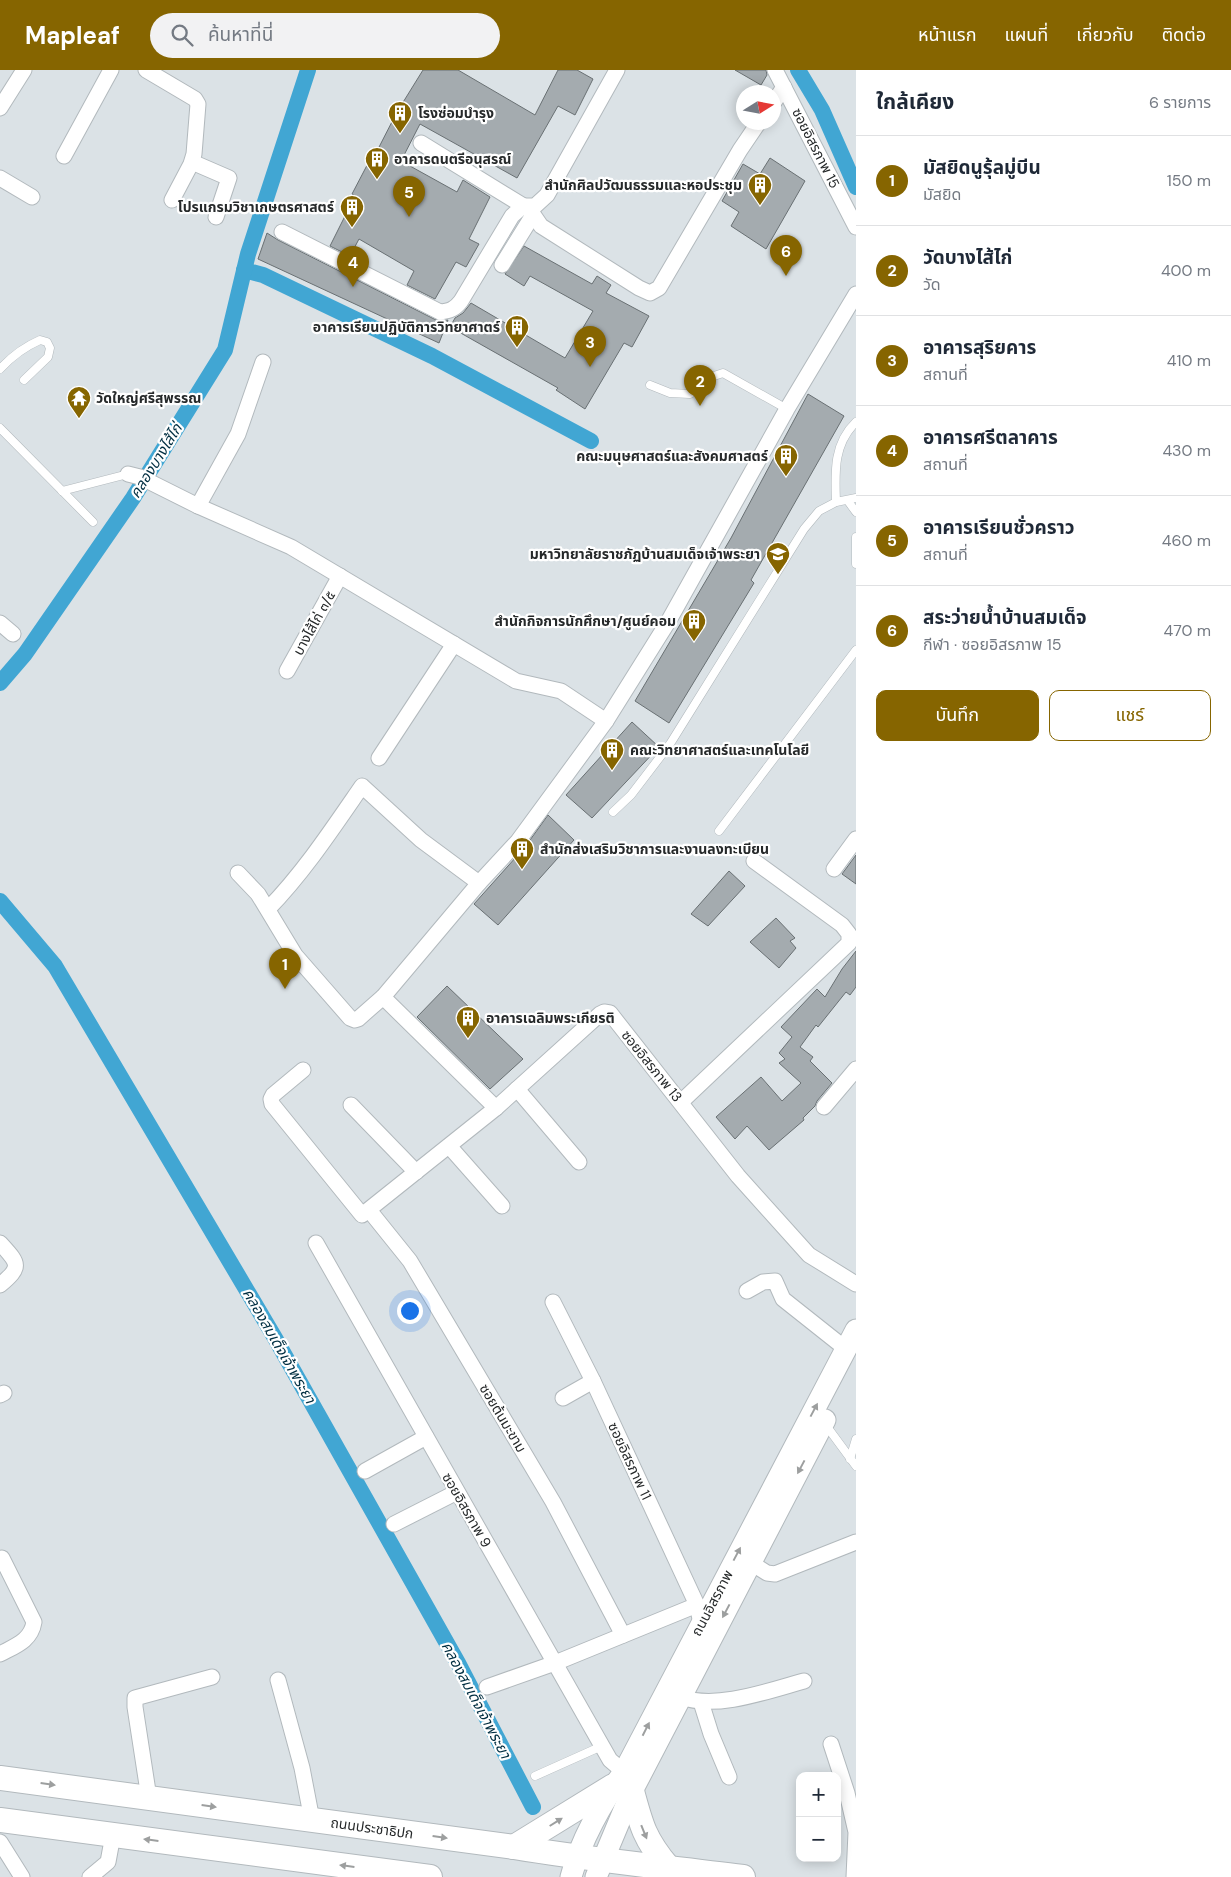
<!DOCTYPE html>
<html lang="th">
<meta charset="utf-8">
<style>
body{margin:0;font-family:"DM Sans","Noto Sans Thai",sans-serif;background:#f2f2f3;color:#1f2937}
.controls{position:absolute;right:15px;bottom:15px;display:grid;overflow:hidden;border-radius:10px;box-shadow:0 2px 12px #0003}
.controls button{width:45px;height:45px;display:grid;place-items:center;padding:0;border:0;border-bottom:1px solid #e0e1e3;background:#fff;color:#1f2937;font:25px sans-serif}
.compass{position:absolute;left:736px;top:15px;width:45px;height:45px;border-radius:50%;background:#fff;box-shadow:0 2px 12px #0003;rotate:79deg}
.you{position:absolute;left:409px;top:1240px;width:18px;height:18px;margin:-12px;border:4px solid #fff;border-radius:50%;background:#1a73e8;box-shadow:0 0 0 8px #1a73e833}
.badge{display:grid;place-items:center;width:32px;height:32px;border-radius:50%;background:#866500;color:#fff;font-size:16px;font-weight:700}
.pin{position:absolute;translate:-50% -41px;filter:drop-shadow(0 1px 2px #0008)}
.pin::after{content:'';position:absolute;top:26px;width:18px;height:15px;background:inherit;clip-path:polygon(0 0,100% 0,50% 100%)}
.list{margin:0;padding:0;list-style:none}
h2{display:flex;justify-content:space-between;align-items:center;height:65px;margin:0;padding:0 20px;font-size:21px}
h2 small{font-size:16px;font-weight:400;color:#747a83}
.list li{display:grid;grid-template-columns:32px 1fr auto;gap:15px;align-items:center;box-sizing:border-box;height:90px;padding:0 20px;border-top:1px solid #e0e1e3}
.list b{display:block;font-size:19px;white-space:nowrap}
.list p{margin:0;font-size:16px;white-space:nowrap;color:#747a83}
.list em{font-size:16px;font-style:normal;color:#747a83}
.actions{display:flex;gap:10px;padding:15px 20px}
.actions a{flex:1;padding:11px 0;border:1px solid #866500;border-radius:10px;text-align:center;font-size:18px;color:#866500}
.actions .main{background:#866500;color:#fff}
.icon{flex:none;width:28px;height:28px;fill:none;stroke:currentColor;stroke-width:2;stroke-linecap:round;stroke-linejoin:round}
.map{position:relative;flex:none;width:856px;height:1807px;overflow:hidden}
header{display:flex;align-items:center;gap:30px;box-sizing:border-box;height:70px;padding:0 25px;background:#866500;color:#fff}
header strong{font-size:24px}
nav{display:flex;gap:28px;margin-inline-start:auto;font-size:18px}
.search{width:350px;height:45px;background:#f2f2f3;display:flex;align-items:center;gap:12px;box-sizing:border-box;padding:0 18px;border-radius:28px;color:#747a83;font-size:19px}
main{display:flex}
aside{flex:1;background:#fff}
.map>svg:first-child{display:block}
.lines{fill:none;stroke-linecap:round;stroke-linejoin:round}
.canal{stroke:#41a6d3;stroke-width:16}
.building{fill:#a4abaf;stroke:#697073}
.lane-casing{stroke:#b2b9bd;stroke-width:9}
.street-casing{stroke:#b2b9bd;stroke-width:17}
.secondary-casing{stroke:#b2b9bd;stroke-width:23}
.primary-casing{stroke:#b2b9bd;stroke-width:26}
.lane{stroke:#fff;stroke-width:8}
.street{stroke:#fff;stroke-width:15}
.secondary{stroke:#fff;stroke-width:21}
.primary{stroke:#fff;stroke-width:24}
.oneway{fill:#9d9f9f}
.labels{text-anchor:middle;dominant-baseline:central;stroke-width:4.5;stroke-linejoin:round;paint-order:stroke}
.poi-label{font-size:14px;font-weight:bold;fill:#26292a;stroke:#fff;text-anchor:start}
.street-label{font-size:14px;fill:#26292a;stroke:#fff}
.water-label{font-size:15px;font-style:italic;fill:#002e41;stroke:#fff}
</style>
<header>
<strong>Mapleaf</strong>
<div class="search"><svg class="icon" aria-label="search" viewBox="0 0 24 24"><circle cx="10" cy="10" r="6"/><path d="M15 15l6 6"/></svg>ค้นหาที่นี่</div>
<nav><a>หน้าแรก</a><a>แผนที่</a><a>เกี่ยวกับ</a><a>ติดต่อ</a></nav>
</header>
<main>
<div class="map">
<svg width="856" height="1807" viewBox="0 0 856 1807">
<rect width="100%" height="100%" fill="#dbe2e6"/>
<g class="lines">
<g class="canal">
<polyline points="798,0 822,40 856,117"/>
<polyline points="244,200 263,205 432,286 591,371"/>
<polyline points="0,613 25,584 133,428 225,280 248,184 308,0"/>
<polyline points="0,831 55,896 275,1268 458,1593 533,1737"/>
</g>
</g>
<g class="building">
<polygon points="423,0 458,0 535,45 558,0 577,0 593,9 575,45 558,36 517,108 420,54 401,91 457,122 463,110 490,127 469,169 479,174 466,197 456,192 435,229 407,215 414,201 359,169 350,186 330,176 355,126 352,124 375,80 377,81 397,42"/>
<polygon points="735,0 766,0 767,5 761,15"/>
<polygon points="770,88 805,111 766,179 731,156 739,142 722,131 743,94 760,104"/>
<polygon points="267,163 278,170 436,250 448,250 439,273 258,189"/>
<polygon points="524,176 592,214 597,206 611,215 606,223 649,246 632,277 624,273 585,339 556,320 558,318 450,257 455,248 463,243 471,233 565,288 593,241 530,206 524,216 505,204"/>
<polygon points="808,324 844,346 751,510 754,513 669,653 635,631 731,468"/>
<polygon points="632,652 659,677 592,748 566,725"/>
<polygon points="548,745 574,770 498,855 474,834 525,777"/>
<polygon points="856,785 856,814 842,804"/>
<polygon points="729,801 745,816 708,856 691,844"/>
<polygon points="776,848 795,868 790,871 796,878 779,898 750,872"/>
<polygon points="856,881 856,917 850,925 846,922 818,957 816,955 800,977 813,987 810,991 832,1013 817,1031 815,1036 803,1048 804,1050 769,1080 747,1056 735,1069 716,1047 761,1007 782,1031 801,1013 779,993 785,989 779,983 792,967 781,957 817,919 825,927 842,899"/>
<polygon points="447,916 523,989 490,1019 417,947"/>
</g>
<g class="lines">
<g class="lane-casing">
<g id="lane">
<path d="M0,299C12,286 24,277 40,270L47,272L50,278L48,287L24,310"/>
<polyline points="650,315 670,323 690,324 714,306 723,303 787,339"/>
<polyline points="0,358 93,452"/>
<polyline points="62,421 128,404"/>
<polyline points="848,431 856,442"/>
<path d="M836,432C835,403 833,374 856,352"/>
<polyline points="856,467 856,494"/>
<polyline points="613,742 631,725 670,674 804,459 819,441 836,432 856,428"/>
<polyline points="719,761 856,580"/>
<polyline points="825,1354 856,1396"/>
<polyline points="850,1389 856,1369"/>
<polyline points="535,1706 602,1676"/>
</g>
</g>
<g class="street-casing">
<g id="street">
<polyline points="146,0 195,29 198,34 194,84 191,94 172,130"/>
<polyline points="775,0 856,157"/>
<polyline points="774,32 784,17"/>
<polyline points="0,38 24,0"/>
<polyline points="421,73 530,140 541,156 639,218 650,223 659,218 740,80 759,52"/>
<polyline points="64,86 111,0"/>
<polyline points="192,92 229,108 216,147"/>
<polyline points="0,108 32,127"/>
<path d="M282,162L440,242C450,241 455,239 461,231L512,146L523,136H535L547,125L617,0"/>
<polyline points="502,195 533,145"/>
<polyline points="128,404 140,407 198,436 291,477 516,611 561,621 606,651"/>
<polyline points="198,436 238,364 263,292"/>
<polyline points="0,553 13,564"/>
<polyline points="287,601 340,506"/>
<polyline points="379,688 454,574"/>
<polyline points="834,799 856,769"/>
<polyline points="238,803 258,824 295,885 350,948 355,950 358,949 383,927 479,813 518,771 606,651 668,552 787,339 856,224"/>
<path d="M268,839C304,802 333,758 362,716L421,770L479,813"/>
<polyline points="383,927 496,1038"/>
<polyline points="303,1000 273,1025 271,1029 272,1034 362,1145 496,1038 600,944 604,942 610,943 738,1106 809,1185 856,1214"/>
<polyline points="517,1019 579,1092"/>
<polyline points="681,1032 849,873 849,864 842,855 754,791"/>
<polyline points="351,1035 416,1102"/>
<polyline points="824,1037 856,999"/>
<polyline points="449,1076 502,1136"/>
<polyline points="369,1140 410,1191 553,1432 623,1565"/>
<path d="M0,1173C18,1193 23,1196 0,1215"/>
<polyline points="316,1173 602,1676 610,1690 624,1702"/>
<polyline points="747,1221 763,1212 775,1211 783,1229 846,1279"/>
<polyline points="553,1232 593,1311 697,1535 701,1553"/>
<polyline points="0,1325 4,1323"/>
<polyline points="563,1328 593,1311"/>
<polyline points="365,1401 426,1367"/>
<polyline points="394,1454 457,1422"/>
<polyline points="751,1493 767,1503 775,1504 856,1472"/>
<path d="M0,1584C15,1576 31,1571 34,1552L2,1488"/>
<polyline points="278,1610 302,1698 312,1750"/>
<polyline points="487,1617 555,1593 697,1535"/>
<path d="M681,1627C716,1640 768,1621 804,1611"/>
<polyline points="701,1632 711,1664 729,1707"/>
<polyline points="831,1674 847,1723 856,1762 854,1807"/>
<polyline points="149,1728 135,1637 135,1628 212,1607"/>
<polyline points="0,1772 22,1807"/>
<polyline points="90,1807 108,1792 113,1765"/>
</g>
</g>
<g class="secondary-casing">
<g id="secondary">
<path d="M571,1807C580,1772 602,1732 624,1702L856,1260"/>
<polyline points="596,1807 632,1721 825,1350"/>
</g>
</g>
<g class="primary-casing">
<g id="primary">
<path d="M0,1708L514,1777C590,1790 667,1797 743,1807"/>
<path d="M632,1721C641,1755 645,1770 668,1797"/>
<polyline points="0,1750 430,1807"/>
<polyline points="514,1777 613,1716"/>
</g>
</g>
<use href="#lane" class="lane"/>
<use href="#street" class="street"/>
<use href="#secondary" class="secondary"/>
<use href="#primary" class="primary"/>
</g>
<defs><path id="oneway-solid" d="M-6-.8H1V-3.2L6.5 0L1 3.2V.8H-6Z" transform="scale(1.25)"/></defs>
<g class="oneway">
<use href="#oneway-solid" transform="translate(814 1340) rotate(-62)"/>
<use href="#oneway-solid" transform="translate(801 1397) rotate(118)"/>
<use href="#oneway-solid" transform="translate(737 1484) rotate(-62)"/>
<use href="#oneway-solid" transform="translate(726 1541) rotate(118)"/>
<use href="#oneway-solid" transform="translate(646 1659) rotate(-63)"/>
<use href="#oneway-solid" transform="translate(48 1714) rotate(8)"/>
<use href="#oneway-solid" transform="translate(209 1736) rotate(8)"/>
<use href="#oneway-solid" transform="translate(556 1752) rotate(-32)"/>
<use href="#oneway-solid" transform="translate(644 1762) rotate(68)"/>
<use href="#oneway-solid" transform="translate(440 1767) rotate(8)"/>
<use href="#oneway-solid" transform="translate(151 1770) rotate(-173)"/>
<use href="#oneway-solid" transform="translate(347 1796) rotate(-173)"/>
</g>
<defs>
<g id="building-pin" transform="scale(1.25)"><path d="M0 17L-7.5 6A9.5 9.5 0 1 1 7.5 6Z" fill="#866500" stroke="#fff"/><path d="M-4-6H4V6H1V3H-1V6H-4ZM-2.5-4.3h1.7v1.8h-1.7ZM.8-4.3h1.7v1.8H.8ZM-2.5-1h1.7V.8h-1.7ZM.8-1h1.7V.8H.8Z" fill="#fff"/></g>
<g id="temple-pin" transform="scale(1.25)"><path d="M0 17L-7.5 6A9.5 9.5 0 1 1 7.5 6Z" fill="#866500" stroke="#fff"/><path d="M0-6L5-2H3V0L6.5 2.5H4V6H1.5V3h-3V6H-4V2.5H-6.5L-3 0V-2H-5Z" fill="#fff"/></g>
<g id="university-pin" transform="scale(1.25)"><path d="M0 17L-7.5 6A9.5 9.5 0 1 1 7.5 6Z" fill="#866500" stroke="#fff"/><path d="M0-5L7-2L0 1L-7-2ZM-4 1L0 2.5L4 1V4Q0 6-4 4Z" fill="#fff"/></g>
</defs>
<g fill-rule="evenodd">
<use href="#building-pin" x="400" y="43"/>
<use href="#building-pin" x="377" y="89"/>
<use href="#building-pin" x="760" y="115"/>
<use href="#building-pin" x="352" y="137"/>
<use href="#building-pin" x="517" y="257"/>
<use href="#temple-pin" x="79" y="328"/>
<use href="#building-pin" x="786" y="386"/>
<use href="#university-pin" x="778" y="484"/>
<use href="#building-pin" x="694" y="551"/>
<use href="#building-pin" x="612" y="680"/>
<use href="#building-pin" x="522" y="779"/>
<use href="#building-pin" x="468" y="948"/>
</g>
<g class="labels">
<g class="poi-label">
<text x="418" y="43">โรงซ่อมบำรุง</text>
<text x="394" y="89">อาคารดนตรีอนุสรณ์</text>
<text x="742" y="115" text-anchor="end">สำนักศิลปวัฒนธรรมและหอประชุม</text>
<text x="334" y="137" text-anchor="end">โปรแกรมวิชาเกษตรศาสตร์</text>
<text x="500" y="257" text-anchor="end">อาคารเรียนปฏิบัติการวิทยาศาตร์</text>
<text x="96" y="328">วัดใหญ่ศรีสุพรรณ</text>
<text x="768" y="386" text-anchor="end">คณะมนุษศาสตร์และสังคมศาสตร์</text>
<text x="760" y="484" text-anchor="end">มหาวิทยาลัยราชภัฏบ้านสมเด็จเจ้าพระยา</text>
<text x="676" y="551" text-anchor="end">สำนักกิจการนักศึกษา/ศูนย์คอม</text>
<text x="630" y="680">คณะวิทยาศาสตร์และเทคโนโลยี</text>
<text x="540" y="779">สำนักส่งเสริมวิชาการและงานลงทะเบียน</text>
<text x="486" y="948">อาคารเฉลิมพระเกียรติ</text>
</g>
<g class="street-label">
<text transform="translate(816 78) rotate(63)">ซอยอิสรภาพ 15</text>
<text transform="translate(314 553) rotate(-61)">บางไส้ไก่ ๓/๕</text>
<text transform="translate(652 996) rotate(51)">ซอยอิสรภาพ 13</text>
<text transform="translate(503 1348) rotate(59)">ซอยต้นมะขาม</text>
<text transform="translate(630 1391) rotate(65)">ซอยอิสรภาพ 11</text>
<text transform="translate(467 1440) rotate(60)">ซอยอิสรภาพ 9</text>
<text transform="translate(712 1533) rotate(-62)">ถนนอิสรภาพ</text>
<text transform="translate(372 1758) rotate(8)">ถนนประชาธิปก</text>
</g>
<g class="water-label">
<text transform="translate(156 391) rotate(-58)">คลองบางไส้ไก่</text>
<text transform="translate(279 1276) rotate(60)">คลองสมเด็จเจ้าพระยา</text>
<text transform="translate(476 1630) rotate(62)">คลองสมเด็จเจ้าพระยา</text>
</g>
</g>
</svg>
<div class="controls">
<button>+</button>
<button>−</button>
</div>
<svg class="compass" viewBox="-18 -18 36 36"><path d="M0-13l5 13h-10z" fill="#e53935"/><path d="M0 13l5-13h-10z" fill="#747a83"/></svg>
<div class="you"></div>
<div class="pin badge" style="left:285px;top:919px">1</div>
<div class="pin badge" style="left:700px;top:336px">2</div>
<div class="pin badge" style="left:590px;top:297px">3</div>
<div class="pin badge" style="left:353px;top:217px">4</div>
<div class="pin badge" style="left:409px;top:147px">5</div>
<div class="pin badge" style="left:786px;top:206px">6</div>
</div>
<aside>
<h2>ใกล้เคียง<small>6 รายการ</small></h2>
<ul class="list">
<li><span class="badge">1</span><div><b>มัสยิดนูรุ้ลมู่บีน</b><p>มัสยิด</p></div><em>150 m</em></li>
<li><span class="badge">2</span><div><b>วัดบางไส้ไก่</b><p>วัด</p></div><em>400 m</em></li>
<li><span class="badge">3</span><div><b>อาคารสุริยคาร</b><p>สถานที่</p></div><em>410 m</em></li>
<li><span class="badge">4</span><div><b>อาคารศรีตลาคาร</b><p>สถานที่</p></div><em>430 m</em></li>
<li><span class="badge">5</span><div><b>อาคารเรียนชั่วคราว</b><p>สถานที่</p></div><em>460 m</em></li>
<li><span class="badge">6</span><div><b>สระว่ายน้ำบ้านสมเด็จ</b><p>กีฬา · ซอยอิสรภาพ 15</p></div><em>470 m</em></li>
</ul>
<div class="actions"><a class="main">บันทึก</a><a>แชร์</a></div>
</aside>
</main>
